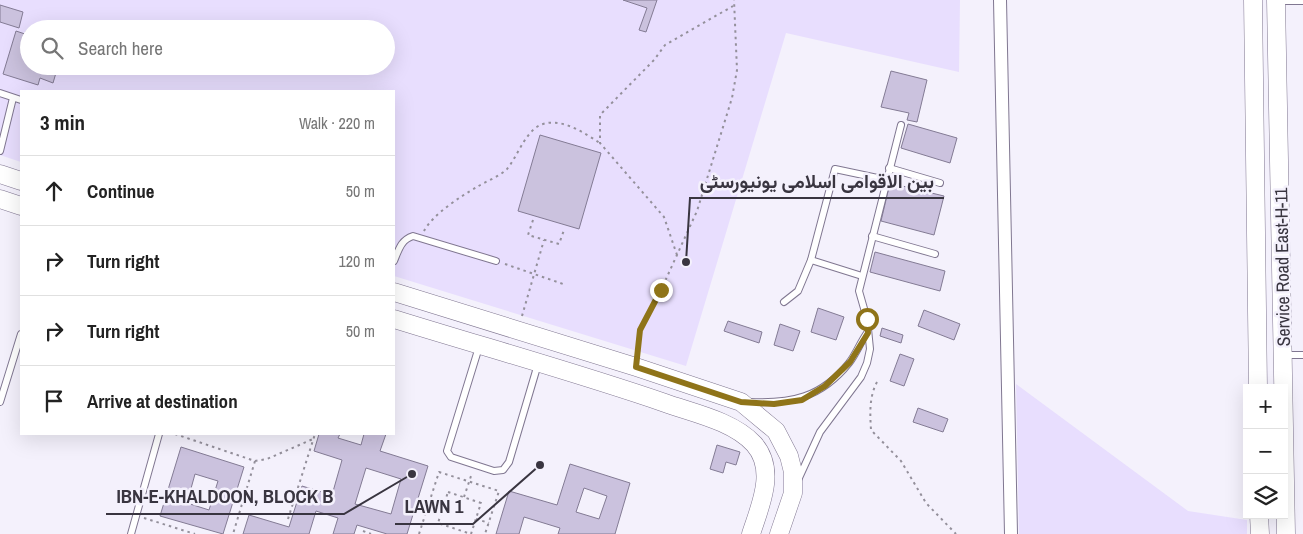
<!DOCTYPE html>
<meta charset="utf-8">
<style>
body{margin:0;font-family:"Archivo Narrow",Vazirmatn,sans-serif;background:#f2f2f2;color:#222}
.controls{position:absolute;right:15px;bottom:15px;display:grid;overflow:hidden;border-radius:0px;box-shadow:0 5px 20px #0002}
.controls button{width:45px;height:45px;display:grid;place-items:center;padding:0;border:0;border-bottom:1px solid #e0e0e0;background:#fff;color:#222;font:25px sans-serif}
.stop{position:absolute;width:15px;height:15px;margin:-11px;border:4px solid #8f7419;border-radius:50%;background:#fff}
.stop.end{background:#8f7419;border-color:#fff;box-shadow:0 1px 5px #0008}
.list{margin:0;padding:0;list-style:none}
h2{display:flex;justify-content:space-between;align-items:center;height:65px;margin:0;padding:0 20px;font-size:21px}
h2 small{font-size:16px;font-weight:400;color:#767676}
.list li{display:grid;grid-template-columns:32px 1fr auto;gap:15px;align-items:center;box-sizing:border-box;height:70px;padding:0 20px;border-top:1px solid #e0e0e0}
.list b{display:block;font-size:19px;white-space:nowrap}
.list em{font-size:16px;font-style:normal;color:#767676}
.icon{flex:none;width:28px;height:28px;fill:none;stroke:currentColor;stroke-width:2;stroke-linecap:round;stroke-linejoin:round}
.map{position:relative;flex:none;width:1303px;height:534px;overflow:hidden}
.search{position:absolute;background:#fff;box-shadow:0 5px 20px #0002;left:20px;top:20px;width:375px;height:55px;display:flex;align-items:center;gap:12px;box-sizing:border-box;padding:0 18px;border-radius:28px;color:#767676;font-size:19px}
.panel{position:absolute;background:#fff;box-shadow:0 5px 20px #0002;left:20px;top:90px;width:375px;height:345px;border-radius:0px}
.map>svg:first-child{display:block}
.green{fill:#e8defe;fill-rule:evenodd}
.building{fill:#cbc2de;stroke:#837b94;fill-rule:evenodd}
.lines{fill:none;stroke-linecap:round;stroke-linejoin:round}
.lane-casing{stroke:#807791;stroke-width:8}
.street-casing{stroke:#807791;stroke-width:14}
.secondary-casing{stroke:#807791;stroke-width:19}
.path{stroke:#94909b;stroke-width:2;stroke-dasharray:2.5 4;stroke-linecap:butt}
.lane{stroke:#fff;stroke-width:6}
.street{stroke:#fff;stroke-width:12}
.secondary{stroke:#fff;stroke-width:18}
.route{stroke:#8f7419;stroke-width:6}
.labels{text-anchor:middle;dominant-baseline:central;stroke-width:5;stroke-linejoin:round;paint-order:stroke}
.street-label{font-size:18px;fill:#393540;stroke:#f4f1fc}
.leader{fill:none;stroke:#393540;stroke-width:2}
.callout-dot{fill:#393540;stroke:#f4f1fc;stroke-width:2}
.callout-label{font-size:19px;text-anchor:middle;font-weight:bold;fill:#393540;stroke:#f4f1fc;stroke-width:5;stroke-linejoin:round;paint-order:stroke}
</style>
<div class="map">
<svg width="1303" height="534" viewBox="0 0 1303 534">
<rect width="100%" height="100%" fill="#f4f1fc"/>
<g class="green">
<path d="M0,0H960L959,72L786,33L686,366L394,276V91H21V162L0,155ZM29,29H386V66H29Z"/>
<polygon points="1016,384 1188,511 1247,520 1247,534 1019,534"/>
</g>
<g class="building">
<polygon points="623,0 657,0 646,32 639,30 647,8"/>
<polygon points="0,5 23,12 19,28 0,22"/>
<polygon points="16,31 25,34 26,31 29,32 29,66 58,66 53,83 40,78 38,85 3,74"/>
<polygon points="891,71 927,80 917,122 907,120 909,113 881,107"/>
<polygon points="908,124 957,138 950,163 901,148"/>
<polygon points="540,135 601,153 579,229 518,211"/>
<polygon points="890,183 944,196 934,235 881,221"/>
<polygon points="875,252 945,271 940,291 870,272"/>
<polygon points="818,308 844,317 836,340 811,332"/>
<polygon points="924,310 960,324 954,340 918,326"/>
<polygon points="728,321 762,332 759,343 724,331"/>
<polygon points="780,324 800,331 793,351 774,345"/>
<polygon points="882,328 903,335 901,343 880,336"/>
<polygon points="900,354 914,359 904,386 890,381"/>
<polygon points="918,408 948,419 943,432 913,422"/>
<path d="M319,434H340L338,438L361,445L364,434H386L380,451L428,466L407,534H387L357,525L354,534H333L338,518L316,511L309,534H243L249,515L289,527L302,486L332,495L342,460L314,451ZM366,468L401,479L391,514L355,504Z"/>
<polygon points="717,445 740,452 736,465 726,462 723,473 710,469"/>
<path d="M181,447L244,467L223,534L160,516ZM195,474L218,481L209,510L187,503Z"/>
<path d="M570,464L630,483L615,534H558L560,528L524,517L519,534H496L509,491L557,505ZM584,488L607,496L599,519L576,512Z"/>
</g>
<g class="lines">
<g class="lane-casing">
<g id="lane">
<polyline points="1277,1 1303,1"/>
<polyline points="0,93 21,100"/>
<polyline points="0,151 13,98"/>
<polyline points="889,168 940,183"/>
<polyline points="872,236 935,254"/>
<polyline points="811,260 862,276"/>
<path d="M394,261C399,249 401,240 413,236L496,261"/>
<polyline points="784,302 798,291 811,260 835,169 887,180"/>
<polyline points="479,347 447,451 451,457 494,471 503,470 509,462 538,364"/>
<polyline points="1284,355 1303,355"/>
<polyline points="0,402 21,334"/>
<path d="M749,402C791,404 821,398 849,363C856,354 860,343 867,333"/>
<polyline points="798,480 820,432 861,377 867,363 870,349 867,319 859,291 901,125"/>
<polyline points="131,534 159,434"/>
</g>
</g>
<g class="street-casing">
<polyline id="street" points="1000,0 1011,534"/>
</g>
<g class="secondary-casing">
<g id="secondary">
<polyline points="1253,0 1258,388"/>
<polyline points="1276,0 1286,534"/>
<polyline points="0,174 21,181"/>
<polyline points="0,199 21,206"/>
<polyline points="394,292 636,367 741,402 776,431 789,456 793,472 793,493 779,534"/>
<path d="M394,319C484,347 575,372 665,403C693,413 733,421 754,444C777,470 760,506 751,534"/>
<polyline points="1259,515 1260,534"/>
</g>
</g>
<g class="path">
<polyline points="533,220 528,235 559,244 564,230"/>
<path d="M424,231C432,215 461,196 477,187C486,181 499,177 507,169C518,156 526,129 543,124C563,118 584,133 600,143"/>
<polyline points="677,255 664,217 600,143 600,115 654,60 665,45 733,6"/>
<polyline points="505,264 566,285"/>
<polyline points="522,316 544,240"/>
<polyline points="639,352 640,330 661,290 697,211 732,98 737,70 734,0"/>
<path d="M877,382C869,397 870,414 871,430L901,461L926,503L956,534"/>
<polyline points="175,434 255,461 233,534"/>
<polyline points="255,461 267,459 313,439"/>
<polygon points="448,492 481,503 471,534 438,523"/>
<polyline points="464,497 472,473"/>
<polyline points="428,504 443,509"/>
<polyline points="144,518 195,534"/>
<polyline points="288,519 315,434"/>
<polyline points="476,519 489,523"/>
<polyline points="363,531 371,534"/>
<polyline points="419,534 439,472 499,491 485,534"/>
</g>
<use href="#lane" class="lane"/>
<use href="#street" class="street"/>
<use href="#secondary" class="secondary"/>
</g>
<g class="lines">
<polyline class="route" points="661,290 640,330 636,367 741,402 774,404 802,400 825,386 850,362 868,333 867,319"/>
</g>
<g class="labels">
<g class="street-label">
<text transform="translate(1282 267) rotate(-91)">Service Road East-H-11</text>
</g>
</g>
<path class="leader" d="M686 262L690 198H944M412 474L344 514H106M540 465L473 524H395"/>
<g class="callout-dot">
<circle cx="686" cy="262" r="5"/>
<circle cx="412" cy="474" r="5"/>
<circle cx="540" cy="465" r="5"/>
</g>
<g class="callout-label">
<text x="817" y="188">بین الاقوامی اسلامی یونیورسٹی</text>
<text x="225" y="503">IBN-E-KHALDOON, BLOCK B</text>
<text x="434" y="513">LAWN 1</text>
</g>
</svg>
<div class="controls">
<button>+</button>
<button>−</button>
<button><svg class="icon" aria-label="layers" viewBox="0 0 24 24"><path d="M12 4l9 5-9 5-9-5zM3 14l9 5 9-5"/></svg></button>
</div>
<div class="stop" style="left:867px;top:319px"></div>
<div class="stop end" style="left:661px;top:290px"></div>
<div class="search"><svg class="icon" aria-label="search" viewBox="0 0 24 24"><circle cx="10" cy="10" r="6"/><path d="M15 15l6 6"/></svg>Search here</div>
<section class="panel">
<h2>3 min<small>Walk · 220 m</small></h2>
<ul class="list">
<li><svg class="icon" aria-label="ahead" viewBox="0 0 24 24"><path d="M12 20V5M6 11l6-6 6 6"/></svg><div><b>Continue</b></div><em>50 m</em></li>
<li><svg class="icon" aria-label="right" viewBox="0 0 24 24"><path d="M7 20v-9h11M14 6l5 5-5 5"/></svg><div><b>Turn right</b></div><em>120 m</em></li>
<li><svg class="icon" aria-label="right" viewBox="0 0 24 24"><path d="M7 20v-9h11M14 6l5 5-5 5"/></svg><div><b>Turn right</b></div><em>50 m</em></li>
<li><svg class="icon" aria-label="arrive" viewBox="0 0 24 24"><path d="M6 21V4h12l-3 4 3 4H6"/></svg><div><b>Arrive at destination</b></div></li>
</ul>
</section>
</div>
